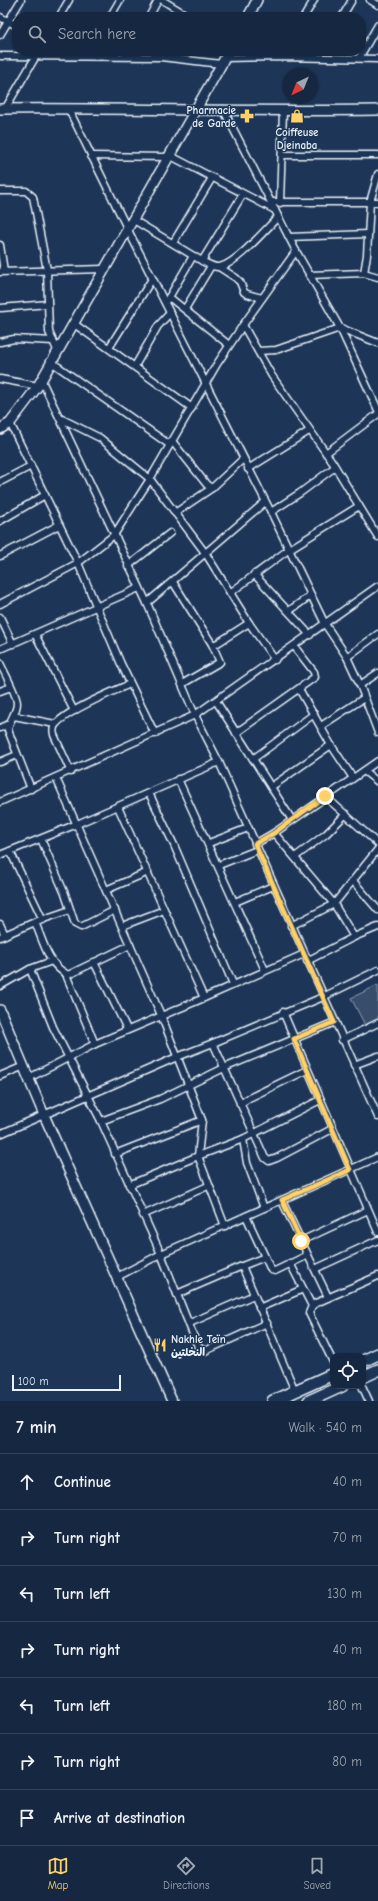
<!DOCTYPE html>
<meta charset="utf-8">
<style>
body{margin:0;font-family:"Comic Neue","Playpen Sans Arabic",sans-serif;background:#23344c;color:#f1f3f6}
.controls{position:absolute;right:12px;bottom:12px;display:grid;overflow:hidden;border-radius:8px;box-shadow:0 1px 3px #0004}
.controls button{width:36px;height:36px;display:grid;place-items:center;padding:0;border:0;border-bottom:1px solid #35445a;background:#162841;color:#f1f3f6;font:20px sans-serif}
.compass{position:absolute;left:282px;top:68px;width:36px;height:36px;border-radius:50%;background:#162841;box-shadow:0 1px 3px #0004;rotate:223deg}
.scale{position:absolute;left:12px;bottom:10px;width:109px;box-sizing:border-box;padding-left:4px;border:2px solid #e8f1f8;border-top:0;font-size:11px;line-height:14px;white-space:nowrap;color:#e8f1f8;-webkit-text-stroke:3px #1d3557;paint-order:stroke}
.stop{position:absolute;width:12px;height:12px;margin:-9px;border:3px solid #ffd166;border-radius:50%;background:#fff}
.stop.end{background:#ffd166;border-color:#fff;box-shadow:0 1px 4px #0008}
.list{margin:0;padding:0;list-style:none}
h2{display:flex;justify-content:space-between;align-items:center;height:52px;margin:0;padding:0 16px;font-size:17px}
h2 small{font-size:13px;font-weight:400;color:#9ea6b1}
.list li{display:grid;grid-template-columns:26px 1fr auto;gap:12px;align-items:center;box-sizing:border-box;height:56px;padding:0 16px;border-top:1px solid #35445a}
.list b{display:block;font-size:15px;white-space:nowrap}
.list em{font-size:13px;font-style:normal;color:#9ea6b1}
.icon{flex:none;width:22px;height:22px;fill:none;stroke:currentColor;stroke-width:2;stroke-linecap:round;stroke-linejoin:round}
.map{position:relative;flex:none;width:378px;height:1401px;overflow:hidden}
.search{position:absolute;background:#162841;box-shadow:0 1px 3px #0004;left:12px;right:12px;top:12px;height:44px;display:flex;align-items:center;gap:10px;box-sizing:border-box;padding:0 14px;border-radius:16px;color:#9ea6b1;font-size:15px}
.sheet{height:444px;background:#162841}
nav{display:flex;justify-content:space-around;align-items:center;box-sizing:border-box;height:56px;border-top:1px solid #35445a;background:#162841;font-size:11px;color:#9ea6b1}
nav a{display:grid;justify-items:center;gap:2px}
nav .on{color:#ffd166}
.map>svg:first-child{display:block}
.green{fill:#374d6c;stroke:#909fb2}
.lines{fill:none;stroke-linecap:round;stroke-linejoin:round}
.street-casing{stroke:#e8f1f8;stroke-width:9}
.secondary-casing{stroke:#e8f1f8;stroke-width:12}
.highway-casing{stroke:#e8f1f8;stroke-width:14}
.street{stroke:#1d3557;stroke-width:6}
.secondary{stroke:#1d3557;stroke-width:9}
.highway{stroke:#1d3557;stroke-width:11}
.route{stroke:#ffd166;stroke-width:5}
.labels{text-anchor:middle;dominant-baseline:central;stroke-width:3;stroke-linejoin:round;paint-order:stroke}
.poi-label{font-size:11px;font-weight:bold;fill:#e8f1f8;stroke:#1d3557;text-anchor:end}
</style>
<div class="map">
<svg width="378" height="1401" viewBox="0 0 378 1401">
<rect width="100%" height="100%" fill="#1d3557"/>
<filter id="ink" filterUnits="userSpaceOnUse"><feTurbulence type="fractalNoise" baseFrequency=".025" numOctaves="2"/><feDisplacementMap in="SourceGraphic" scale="8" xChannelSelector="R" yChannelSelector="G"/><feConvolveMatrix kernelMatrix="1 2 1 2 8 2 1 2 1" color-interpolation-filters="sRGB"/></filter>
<g filter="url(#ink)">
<polygon class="green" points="378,985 378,1021 366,1027 351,998"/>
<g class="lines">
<g class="street-casing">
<g id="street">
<polyline points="162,0 190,17"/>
<polyline points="370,0 378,5"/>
<polyline points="0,17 17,26"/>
<polyline points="59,17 69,0"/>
<polyline points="110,17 120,0"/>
<polyline points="149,17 158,0"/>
<polyline points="304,17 314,0"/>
<polyline points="342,17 352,0"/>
<polyline points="0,35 21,0"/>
<polyline points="0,56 161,57 221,64"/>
<polyline points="225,58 281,57 378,59"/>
<polyline points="359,58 378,25"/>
<polyline points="5,109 39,51"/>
<polyline points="223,109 296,251 340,328 378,410"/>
<polyline points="69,110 127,228 271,512 325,624 347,657 360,685 378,673"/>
<polyline points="169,155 275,210"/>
<polyline points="282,155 378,155"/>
<polyline points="91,156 167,157"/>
<polyline points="0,191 26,191 33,197 47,270 49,332 57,350"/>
<polyline points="271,202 378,202"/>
<polyline points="280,203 283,111"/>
<path d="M132,219L202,261C208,264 214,268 220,267C237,263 265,230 278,217"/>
<polyline points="289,237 368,234"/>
<polyline points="173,243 212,178"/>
<polyline points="0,245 4,271"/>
<polyline points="202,261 243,194"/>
<polyline points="219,267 236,278 240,282 244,292 247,294 262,298"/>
<polyline points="0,272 103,269"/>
<polyline points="364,273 367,255 370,202 378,174"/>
<polyline points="309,275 364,273 378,277"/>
<polyline points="169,297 229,345"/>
<polyline points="168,299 193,256"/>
<polyline points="1,308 48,304"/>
<polyline points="185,309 211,266"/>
<polyline points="73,323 192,408"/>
<polyline points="243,325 272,376 333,463 378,537"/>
<polyline points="0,342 14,339 53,341"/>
<polyline points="109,348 152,279"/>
<polyline points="258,351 276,350 340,328 378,343"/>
<polyline points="50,361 170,445"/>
<polyline points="135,366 158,326 169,314"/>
<polyline points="0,379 38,386"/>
<polyline points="41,379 147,603 195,715 219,762 378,1117"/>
<polyline points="60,418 100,438 150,479 206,554 249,623 275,660"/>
<polyline points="10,423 78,563 121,664 155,734"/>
<polyline points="172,441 207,485 212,488 243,459"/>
<polyline points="326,453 378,414"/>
<polyline points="248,469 309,431"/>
<polyline points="0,482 31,466"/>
<polyline points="271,512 300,493 335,467"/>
<polyline points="175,513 212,488"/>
<polyline points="0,521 45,495"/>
<polyline points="0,556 59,525"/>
<polyline points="128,566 170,533"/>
<polyline points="254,574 310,635"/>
<polyline points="173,582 212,644 216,644 249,623"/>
<polyline points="230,593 288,550 359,506"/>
<polyline points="147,603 265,502"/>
<polyline points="0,604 78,563 114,535 150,479 217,364 243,325 296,251"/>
<polyline points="289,611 311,595"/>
<polyline points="0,617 13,644"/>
<polyline points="35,634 74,711"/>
<polyline points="0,649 139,588"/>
<polyline points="347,657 378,634"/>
<path d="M0,663C4,672 17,695 17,703C17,713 9,720 8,730L31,789"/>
<polyline points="182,684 220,662 212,644"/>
<polyline points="360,685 378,733"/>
<polyline points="299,689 331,745 353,778"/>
<polyline points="0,691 11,687"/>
<polyline points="216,701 292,820"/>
<polyline points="14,716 55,724"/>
<polyline points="321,726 364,698"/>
<polyline points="0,728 9,724"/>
<polyline points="236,733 315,677 314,672 294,646"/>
<polyline points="253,759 314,714"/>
<polyline points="0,762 17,755"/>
<polyline points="364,771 378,782"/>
<path d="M71,772L54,735C53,731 53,727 56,724C68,710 112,692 130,684"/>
<polyline points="56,778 161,1015 202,1120 198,1156 243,1139 320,1100"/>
<polyline points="178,779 265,970"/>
<polyline points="271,787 331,745"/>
<polyline points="149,793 174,845 233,984"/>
<polyline points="325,796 378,844"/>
<polyline points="0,802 195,715 378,586"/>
<polyline points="118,807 204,998"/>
<polyline points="274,833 334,904 354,937 307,961"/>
<polyline points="41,839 65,894 75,924 81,927 115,910"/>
<polyline points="209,843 248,828"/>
<polyline points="255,844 274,833 378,761"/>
<polyline points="10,851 43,920"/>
<polyline points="0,855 77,824 219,762"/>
<polyline points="295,857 326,834 346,814"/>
<polyline points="219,865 257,850"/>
<polyline points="353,881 378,910"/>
<polyline points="106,890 148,872"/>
<polyline points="235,902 273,886"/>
<path d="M35,922C43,941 48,965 68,975"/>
<polyline points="0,924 5,935"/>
<polyline points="122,926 164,910"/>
<polyline points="291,926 334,904 378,849"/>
<polyline points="0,937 35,922 70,910"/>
<polyline points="354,937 378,927"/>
<polyline points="94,962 127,1029"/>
<polyline points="30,969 53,1027 101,1121 161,1254 198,1347 205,1351 267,1323"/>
<polyline points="0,986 30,969 52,961"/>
<polyline points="283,1012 378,1232"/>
<polyline points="342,1040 378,1023"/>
<polyline points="213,1043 265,1158 269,1161 277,1158 332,1129"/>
<polyline points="95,1044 67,977 68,975 130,945"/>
<polyline points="354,1065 378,1056"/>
<polyline points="0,1076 24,1066"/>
<polyline points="29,1078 95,1044 204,998 304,954"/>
<polyline points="240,1104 249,1098 307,1070"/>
<polyline points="101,1121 160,1099 224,1068 335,1022"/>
<polyline points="0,1134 177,1057 213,1043 323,997 378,970"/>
<polyline points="243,1139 247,1163 264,1208"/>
<polyline points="115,1154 202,1120"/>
<polyline points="129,1185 198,1156 225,1226"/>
<polyline points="282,1201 328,1297"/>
<polyline points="143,1215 208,1186"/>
<polyline points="301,1241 368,1210"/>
<polyline points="265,1257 271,1270 275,1271 308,1255"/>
<polyline points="290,1263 312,1306"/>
<polyline points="242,1266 265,1257 246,1216"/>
<polyline points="315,1269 378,1240"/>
<polyline points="117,1277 161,1254 378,1157"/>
<polyline points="177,1294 242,1266 295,1391"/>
<polyline points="259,1308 303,1289"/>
<polyline points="190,1323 254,1295"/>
<polyline points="333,1362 309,1313 312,1306 316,1303 378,1276"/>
<polyline points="362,1386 369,1401"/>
</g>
</g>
<g class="secondary-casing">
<g id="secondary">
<polyline points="248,17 257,0"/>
<path d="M0,109C126,108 252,112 378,110"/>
<polyline points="0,429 10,423 38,386 229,51"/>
<polyline points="0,1010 44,1115 172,1401"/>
</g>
</g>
<g class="highway-casing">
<g id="highway">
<polyline points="363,1361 378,1354"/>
<polyline points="363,1377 378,1370"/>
<polyline points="273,1401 333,1374"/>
<polyline points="309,1401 342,1386"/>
</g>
</g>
<use href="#street" class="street"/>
<use href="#secondary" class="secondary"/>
<use href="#highway" class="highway"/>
</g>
</g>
<g class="lines" filter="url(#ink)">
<polyline class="route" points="301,1241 282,1200 350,1170 294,1039 334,1022 255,844 274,833 325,796"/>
</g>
<defs>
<g id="pharmacy-bare" transform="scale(1.08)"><path d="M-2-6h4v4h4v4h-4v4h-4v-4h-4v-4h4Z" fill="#ffd166" stroke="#1d3557" stroke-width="2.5" paint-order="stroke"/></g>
<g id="shop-bare" transform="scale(1.08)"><path d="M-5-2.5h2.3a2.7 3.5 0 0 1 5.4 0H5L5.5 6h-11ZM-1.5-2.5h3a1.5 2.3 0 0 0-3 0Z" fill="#ffd166" stroke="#1d3557" stroke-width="2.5" paint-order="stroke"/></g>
<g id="restaurant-bare" transform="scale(1.08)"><path d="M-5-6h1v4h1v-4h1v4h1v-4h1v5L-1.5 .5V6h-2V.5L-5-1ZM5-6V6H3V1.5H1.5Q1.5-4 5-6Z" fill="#ffd166" stroke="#1d3557" stroke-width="2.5" paint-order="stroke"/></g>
</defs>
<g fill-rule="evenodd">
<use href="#pharmacy-bare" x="247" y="116"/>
<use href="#shop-bare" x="297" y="116"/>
<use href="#restaurant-bare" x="160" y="1345"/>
</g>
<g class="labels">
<g class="poi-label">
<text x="236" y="110">Pharmacie<tspan x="236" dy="13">de Garde</tspan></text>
<text x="297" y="132" text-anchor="middle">Coiffeuse<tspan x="297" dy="13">Djeinaba</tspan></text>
<text x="171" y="1339" text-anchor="start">Nakhle Teïn<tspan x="171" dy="13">النخلتين</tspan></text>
</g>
</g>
</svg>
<div class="controls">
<button><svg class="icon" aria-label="locate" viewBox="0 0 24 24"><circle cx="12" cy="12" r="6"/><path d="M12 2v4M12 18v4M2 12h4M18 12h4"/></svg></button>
</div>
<svg class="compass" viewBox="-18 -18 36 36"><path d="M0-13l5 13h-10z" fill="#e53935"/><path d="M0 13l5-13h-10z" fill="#9ea6b1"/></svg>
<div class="scale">100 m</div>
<div class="stop" style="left:301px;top:1241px"></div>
<div class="stop end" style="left:325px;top:796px"></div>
<div class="search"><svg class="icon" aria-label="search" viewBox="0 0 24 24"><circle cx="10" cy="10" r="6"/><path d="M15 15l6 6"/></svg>Search here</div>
</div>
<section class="sheet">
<h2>7 min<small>Walk · 540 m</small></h2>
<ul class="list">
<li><svg class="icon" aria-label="ahead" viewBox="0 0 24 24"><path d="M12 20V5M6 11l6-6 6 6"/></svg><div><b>Continue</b></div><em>40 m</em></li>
<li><svg class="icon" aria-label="right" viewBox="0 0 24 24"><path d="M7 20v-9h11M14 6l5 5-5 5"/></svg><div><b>Turn right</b></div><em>70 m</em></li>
<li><svg class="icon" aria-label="left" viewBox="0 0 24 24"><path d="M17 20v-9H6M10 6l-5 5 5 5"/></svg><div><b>Turn left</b></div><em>130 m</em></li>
<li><svg class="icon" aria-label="right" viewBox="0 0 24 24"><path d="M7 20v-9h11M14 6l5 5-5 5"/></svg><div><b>Turn right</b></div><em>40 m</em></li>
<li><svg class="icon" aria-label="left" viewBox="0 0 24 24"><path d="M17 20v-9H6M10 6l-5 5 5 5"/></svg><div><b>Turn left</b></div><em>180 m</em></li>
<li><svg class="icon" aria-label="right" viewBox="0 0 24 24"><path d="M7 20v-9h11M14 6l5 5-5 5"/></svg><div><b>Turn right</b></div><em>80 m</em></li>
<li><svg class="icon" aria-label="arrive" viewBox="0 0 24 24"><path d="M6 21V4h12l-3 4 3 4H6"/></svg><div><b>Arrive at destination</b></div></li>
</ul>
</section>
<nav>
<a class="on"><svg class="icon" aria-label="map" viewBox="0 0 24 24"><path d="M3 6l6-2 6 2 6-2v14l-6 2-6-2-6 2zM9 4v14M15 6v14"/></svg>Map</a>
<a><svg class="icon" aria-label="directions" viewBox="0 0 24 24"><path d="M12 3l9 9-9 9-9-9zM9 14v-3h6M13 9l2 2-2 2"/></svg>Directions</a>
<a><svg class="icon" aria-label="saved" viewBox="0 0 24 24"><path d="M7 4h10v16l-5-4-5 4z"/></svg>Saved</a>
</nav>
